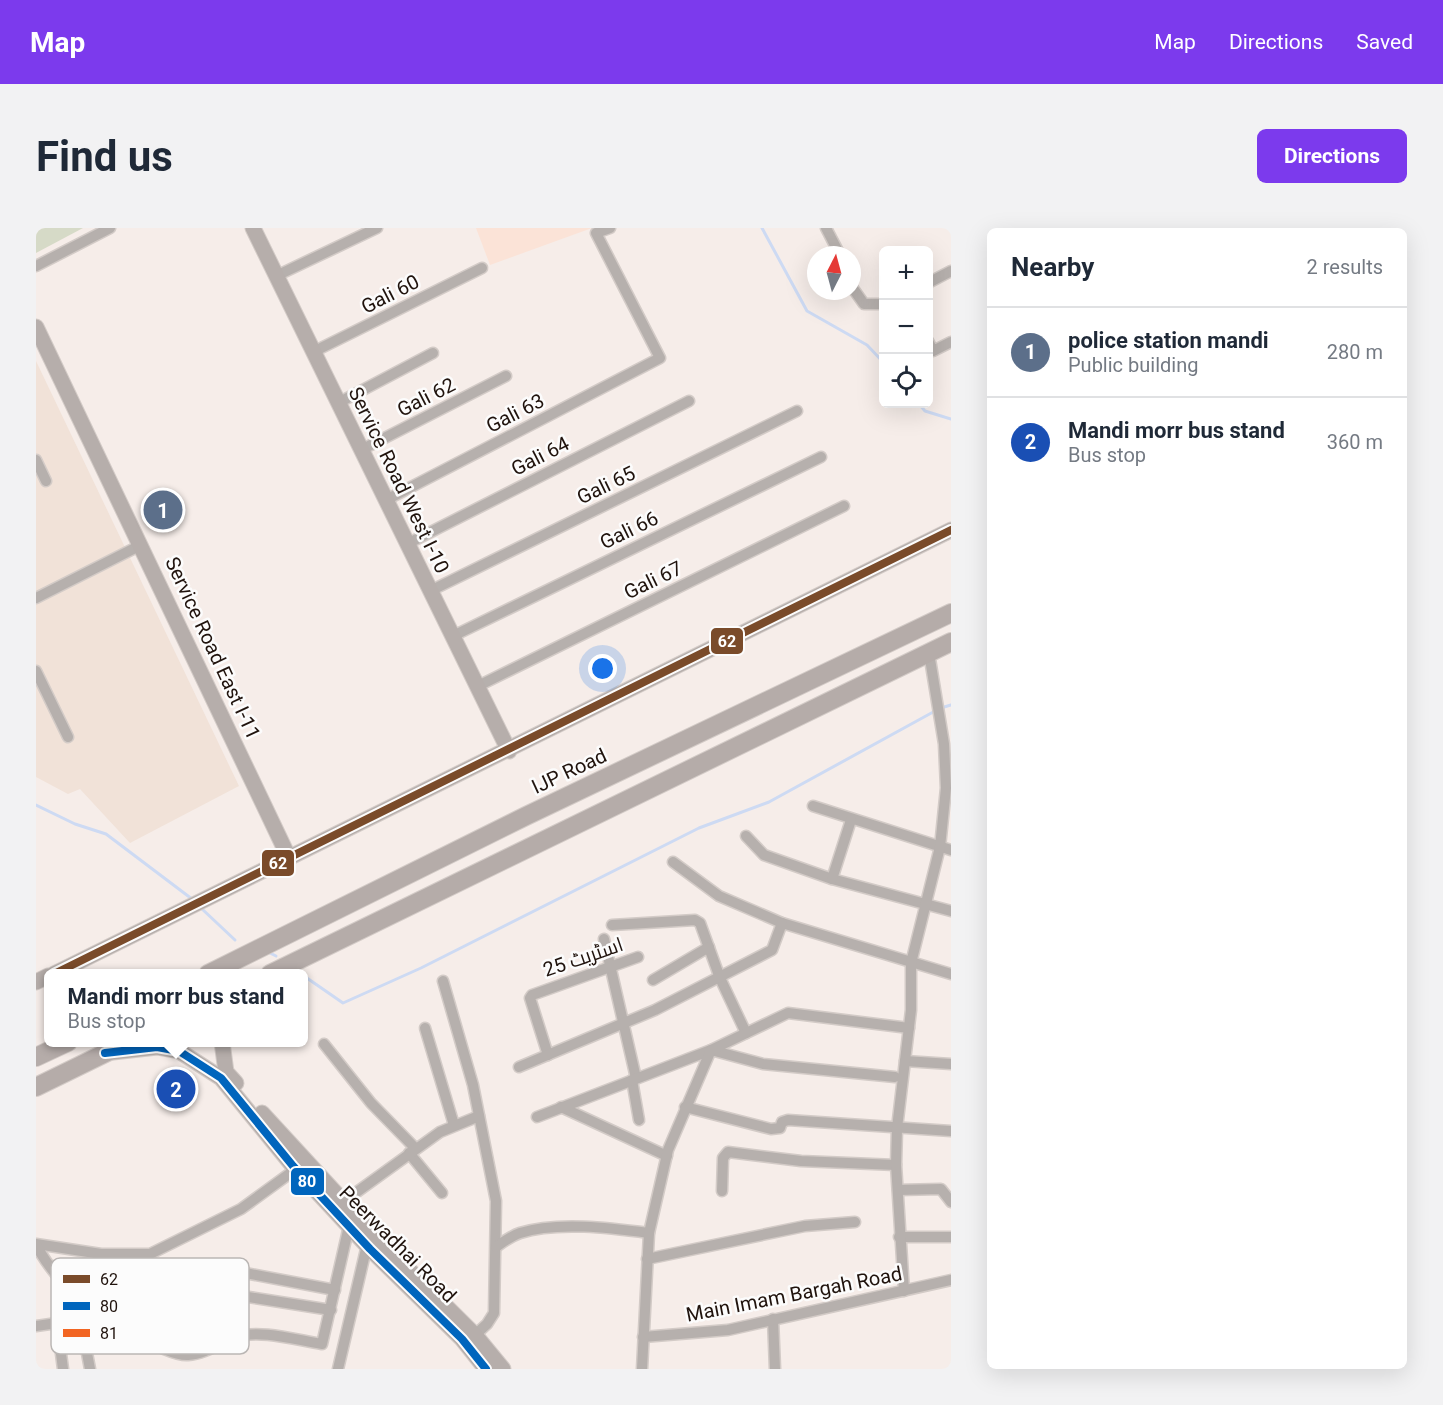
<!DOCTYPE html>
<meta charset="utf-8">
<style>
body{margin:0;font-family:Roboto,Cairo,sans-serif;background:#f2f2f3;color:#1f2937}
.controls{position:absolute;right:18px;top:18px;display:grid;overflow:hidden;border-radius:9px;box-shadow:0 6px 24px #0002}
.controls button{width:54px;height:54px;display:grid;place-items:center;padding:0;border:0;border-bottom:2px solid #e0e1e3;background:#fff;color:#1f2937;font:30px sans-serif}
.compass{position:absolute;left:771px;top:18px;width:54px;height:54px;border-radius:50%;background:#fff;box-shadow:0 6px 24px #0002;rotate:6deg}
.you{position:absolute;left:567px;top:441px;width:21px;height:21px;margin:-15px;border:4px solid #fff;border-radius:50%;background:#1a73e8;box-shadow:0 0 0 9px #1a73e833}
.badge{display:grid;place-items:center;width:39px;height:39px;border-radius:50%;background:#7c3aed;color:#fff;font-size:20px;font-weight:700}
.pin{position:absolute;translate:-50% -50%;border:3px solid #fff;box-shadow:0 2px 6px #0006}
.popup{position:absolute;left:8px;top:741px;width:264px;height:78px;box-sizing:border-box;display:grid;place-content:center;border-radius:9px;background:#fff;filter:drop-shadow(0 2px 4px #0005);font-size:20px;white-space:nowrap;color:#747a83}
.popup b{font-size:22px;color:#1f2937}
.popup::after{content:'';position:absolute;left:50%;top:100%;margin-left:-12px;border:12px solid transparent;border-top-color:#fff}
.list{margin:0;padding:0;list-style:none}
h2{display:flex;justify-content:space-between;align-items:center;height:78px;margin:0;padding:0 24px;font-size:26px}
h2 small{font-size:20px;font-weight:400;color:#747a83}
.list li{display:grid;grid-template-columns:39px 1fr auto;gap:18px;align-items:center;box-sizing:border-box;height:90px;padding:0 24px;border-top:2px solid #e0e1e3}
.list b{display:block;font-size:22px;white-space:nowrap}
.list p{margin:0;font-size:20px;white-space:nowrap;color:#747a83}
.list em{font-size:20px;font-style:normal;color:#747a83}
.icon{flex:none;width:33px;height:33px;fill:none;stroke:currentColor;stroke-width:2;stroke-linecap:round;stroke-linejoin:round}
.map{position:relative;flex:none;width:915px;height:1141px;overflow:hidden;border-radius:9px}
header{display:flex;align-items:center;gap:36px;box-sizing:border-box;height:84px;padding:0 30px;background:#7c3aed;color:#fff}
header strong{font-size:28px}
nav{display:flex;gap:33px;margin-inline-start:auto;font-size:21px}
.intro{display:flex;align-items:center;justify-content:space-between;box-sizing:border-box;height:144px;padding:0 36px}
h1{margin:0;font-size:42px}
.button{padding:15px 27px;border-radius:9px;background:#7c3aed;color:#fff;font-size:21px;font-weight:700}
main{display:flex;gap:36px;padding:0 36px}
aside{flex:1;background:#fff;border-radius:9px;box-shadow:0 6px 24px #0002}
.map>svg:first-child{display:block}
.commercial{fill:#f1e2d8}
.built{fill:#fbe3d7}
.green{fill:#d6dac7}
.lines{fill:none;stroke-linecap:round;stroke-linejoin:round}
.stream{stroke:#cddaf3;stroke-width:3}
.street-casing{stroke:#d3cbc7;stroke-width:13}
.secondary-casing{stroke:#d3cbc7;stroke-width:17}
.highway-casing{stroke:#d3cbc7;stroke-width:20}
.street{stroke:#b6b0ad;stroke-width:10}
.secondary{stroke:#b6aeab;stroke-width:15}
.highway{stroke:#b5aca9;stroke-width:18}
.bus-1-casing{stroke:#fcfcfc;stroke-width:12}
.bus-2-casing{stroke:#fcfcfc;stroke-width:12}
.bus-1{stroke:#7a4b2a;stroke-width:8}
.bus-2{stroke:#0065bd;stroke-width:8}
.labels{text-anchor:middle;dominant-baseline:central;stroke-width:5;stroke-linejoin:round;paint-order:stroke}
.street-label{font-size:20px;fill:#20130d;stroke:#fcfcfc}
.key{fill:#fcfcfc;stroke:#bab6b4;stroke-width:1.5}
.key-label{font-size:16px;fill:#20130d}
.line-badge{stroke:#fcfcfc;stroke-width:2}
.badge-label{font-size:16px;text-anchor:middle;font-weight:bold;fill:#fff}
</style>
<header>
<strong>Map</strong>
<nav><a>Map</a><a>Directions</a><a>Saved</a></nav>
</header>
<div class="intro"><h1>Find us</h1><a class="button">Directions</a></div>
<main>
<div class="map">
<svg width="915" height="1141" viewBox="0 0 915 1141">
<rect width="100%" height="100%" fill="#f6ede9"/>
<polygon class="commercial" points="0,133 203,558 94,615 44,561 32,566 0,549"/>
<polygon class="built" points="440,0 556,0 454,37"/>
<polygon class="green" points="0,0 47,0 0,25"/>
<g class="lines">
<g class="stream">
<polyline points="726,0 771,83 831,117 848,135"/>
<polyline points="883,176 889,183 915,191"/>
<polyline points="905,480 915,477"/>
<polyline points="0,577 39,596 70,606 156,671"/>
<polyline points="165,680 199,712"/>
<polyline points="232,724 240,728"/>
<polyline points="268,748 307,775 385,740 663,600 733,574 899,483"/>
</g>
<g class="street-casing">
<g id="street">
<polyline points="790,0 804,27"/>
<polyline points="0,38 74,0"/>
<polyline points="240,48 341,0"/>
<polyline points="892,55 915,43"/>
<polyline points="816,59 828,76 848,76"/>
<polyline points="892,113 897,123 915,114"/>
<polyline points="277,124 446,40"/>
<polyline points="302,175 397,125"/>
<polyline points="325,222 470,148"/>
<polyline points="0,232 10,253"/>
<polyline points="350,272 624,130 560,5 574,0"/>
<polyline points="371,316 653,173"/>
<polyline points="394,363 761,183"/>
<polyline points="0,370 105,317"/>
<polyline points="417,408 785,229"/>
<polyline points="0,443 32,509"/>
<polyline points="442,458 808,278"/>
<polyline points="777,578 915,622"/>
<polyline points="710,608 728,627 796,651 915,683"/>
<polyline points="637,634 683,668 746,695 915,746"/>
<polyline points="796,651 815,592"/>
<polyline points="576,697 659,692 664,695 684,750 710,805"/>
<polyline points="568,711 600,850"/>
<polyline points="617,752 673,719"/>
<polyline points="407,753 437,857 460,973 458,1085 451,1096 439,1107"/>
<polyline points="389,800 418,897"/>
<polyline points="288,816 335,875 379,920"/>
<polyline points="512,827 494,770 496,767 602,729"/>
<polyline points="869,833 915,836"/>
<polyline points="483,839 619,782 736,722 746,695"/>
<polyline points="596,852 603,892"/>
<polyline points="525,879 631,928"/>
<polyline points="649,879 735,901 744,900 746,894 752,892 915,903"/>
<polyline points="501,889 675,822 727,836 859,849"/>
<polyline points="373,925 406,965"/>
<polyline points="862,962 905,961 915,974"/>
<polyline points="686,963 687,930 692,924 765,933 860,937"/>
<polyline points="307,974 404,904 443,888"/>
<polyline points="863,1009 915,1009"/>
<polyline points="0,1016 65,1026 114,1026 205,981 260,941"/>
<path d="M0,1017C10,1035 21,1050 37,1064C54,1081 129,1129 152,1127C169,1126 184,1115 199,1109C225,1101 260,1112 286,1116L313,998"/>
<path d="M460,1019C467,1014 475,1008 484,1005C521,993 575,1000 613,1005"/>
<polyline points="611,1031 769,998 819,994"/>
<polyline points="204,1044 299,1062"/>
<polyline points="868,1063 860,937 861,900 875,782 875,735 904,619 910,560 908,516 893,425"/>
<polyline points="206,1068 295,1082"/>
<polyline points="737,1091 739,1141"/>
<polyline points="45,1094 54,1141"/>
<polyline points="0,1098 21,1095"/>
<polyline points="607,1109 692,1102 915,1052"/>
<polyline points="27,1141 21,1095 45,1094 38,1065"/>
<polyline points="302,1141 331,1017"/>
<polyline points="606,1141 613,1005 632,922 675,822 752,785 873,800"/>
</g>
</g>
<g class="secondary-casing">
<g id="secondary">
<polyline points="217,0 473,523"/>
<polyline points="0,99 253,630"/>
<polyline points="18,746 915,302"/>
<polyline points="0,754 12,748"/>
<polyline points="186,814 190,844 200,855"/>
<polyline points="77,824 121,819 143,823 185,850 257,938 334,1021 426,1111 450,1141"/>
<polyline points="226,885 342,1011 439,1107 467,1141"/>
</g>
</g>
<g class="highway-casing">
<g id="highway">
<polyline points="172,746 490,588 915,385"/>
<polyline points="234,746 915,414"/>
<polyline points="0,829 32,814"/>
<polyline points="0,859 92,814"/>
</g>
</g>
<use href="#street" class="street"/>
<use href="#secondary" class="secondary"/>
<use href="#highway" class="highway"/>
<g class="bus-1-casing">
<polyline id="bus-1" points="18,746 915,302"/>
</g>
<g class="bus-2-casing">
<polyline id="bus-2" points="69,825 121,819 143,823 185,850 257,938 334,1021 426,1111 450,1141"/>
</g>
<use href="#bus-1" class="bus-1"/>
<use href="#bus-2" class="bus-2"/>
</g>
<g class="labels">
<g class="street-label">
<text transform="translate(354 66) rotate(-27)">Gali 60</text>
<text transform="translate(390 169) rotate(-27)">Gali 62</text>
<text transform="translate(479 185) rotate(-27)">Gali 63</text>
<text transform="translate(504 228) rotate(-27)">Gali 64</text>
<text transform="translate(363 252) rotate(64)">Service Road West I-10</text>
<text transform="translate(570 257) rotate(-26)">Gali 65</text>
<text transform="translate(593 302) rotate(-26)">Gali 66</text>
<text transform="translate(617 352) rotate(-26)">Gali 67</text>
<text transform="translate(177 420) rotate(65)">Service Road East I-11</text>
<text transform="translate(533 543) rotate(-25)">IJP Road</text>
<text transform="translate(547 729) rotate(-19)">اسٹریٹ 25</text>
<text transform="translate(362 1016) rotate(45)">Peerwadhai Road</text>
<text transform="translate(758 1066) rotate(-11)">Main Imam Bargah Road</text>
</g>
</g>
<rect x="15" y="1030" width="198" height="96" rx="9" class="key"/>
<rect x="27" y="1047" width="27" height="8" fill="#7a4b2a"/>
<rect x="27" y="1074" width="27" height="8" fill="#0065bd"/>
<rect x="27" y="1101" width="27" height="8" fill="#f26522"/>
<g class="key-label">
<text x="64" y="1057">62</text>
<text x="64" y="1084">80</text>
<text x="64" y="1111">81</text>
</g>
<g class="line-badge">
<rect x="674" y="399" width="34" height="28" rx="6" fill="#7a4b2a"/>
<rect x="225" y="621" width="34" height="28" rx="6" fill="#7a4b2a"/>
<rect x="254" y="939" width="35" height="29" rx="6" fill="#0065bd"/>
</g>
<g class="badge-label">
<text x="691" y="419">62</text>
<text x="242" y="641">62</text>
<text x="271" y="959">80</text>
</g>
</svg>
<div class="controls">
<button>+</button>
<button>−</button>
<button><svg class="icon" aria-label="locate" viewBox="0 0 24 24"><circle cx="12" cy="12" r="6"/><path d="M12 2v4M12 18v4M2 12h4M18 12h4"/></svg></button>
</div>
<svg class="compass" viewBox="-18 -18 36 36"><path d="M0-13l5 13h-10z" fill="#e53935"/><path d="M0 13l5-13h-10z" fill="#747a83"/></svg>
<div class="you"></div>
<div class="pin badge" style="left:127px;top:282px;background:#5c6f8a">1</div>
<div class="pin badge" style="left:140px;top:861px;background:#1a4fb4">2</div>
<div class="popup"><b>Mandi morr bus stand</b>Bus stop</div>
</div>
<aside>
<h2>Nearby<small>2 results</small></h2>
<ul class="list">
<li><span class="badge" style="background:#5c6f8a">1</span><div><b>police station mandi</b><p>Public building</p></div><em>280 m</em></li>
<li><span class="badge" style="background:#1a4fb4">2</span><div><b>Mandi morr bus stand</b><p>Bus stop</p></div><em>360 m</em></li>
</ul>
</aside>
</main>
